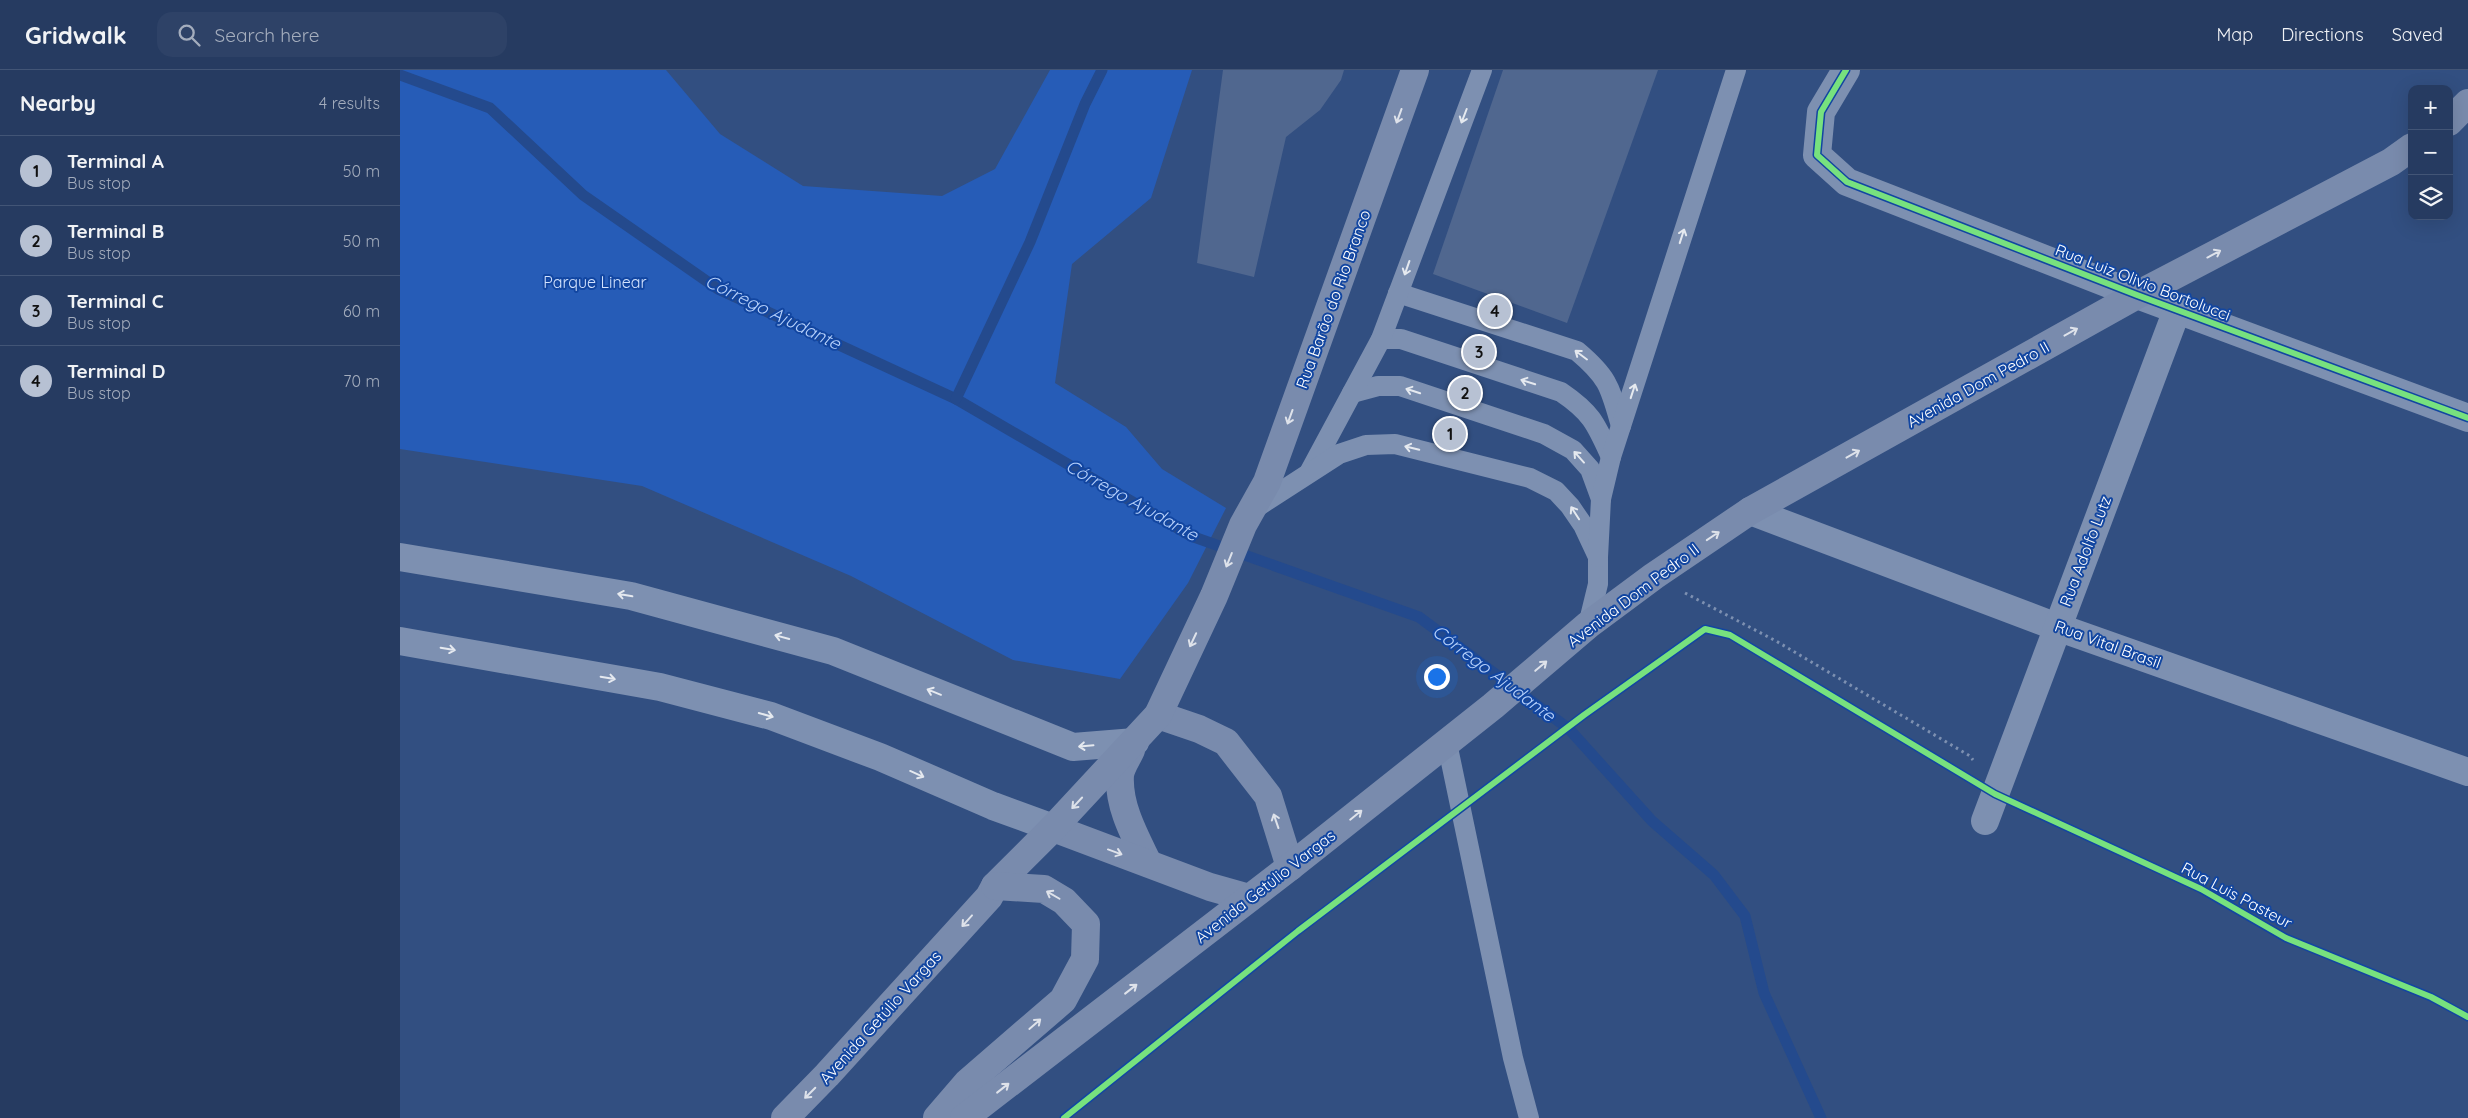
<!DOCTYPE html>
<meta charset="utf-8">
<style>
body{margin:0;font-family:Quicksand,sans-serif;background:#2e4267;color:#f1f3f6}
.controls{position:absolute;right:15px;top:15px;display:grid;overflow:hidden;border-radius:10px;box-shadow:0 5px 20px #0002}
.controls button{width:45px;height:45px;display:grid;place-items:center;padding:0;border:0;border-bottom:1px solid #425576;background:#263b61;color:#f1f3f6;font:25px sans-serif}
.you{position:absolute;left:1036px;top:606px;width:18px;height:18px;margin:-12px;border:4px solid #fff;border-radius:50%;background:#1a73e8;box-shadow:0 0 0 8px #1a73e833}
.badge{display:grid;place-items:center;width:32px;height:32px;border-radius:50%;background:#b7c1d3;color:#111;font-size:16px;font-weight:700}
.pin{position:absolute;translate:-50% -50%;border:2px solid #fff;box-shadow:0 1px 5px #0006}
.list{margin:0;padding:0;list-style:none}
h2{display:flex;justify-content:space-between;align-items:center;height:65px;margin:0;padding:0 20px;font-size:21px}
h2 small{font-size:16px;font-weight:400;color:#a4adbd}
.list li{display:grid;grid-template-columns:32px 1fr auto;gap:15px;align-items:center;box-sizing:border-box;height:70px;padding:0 20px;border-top:1px solid #425576}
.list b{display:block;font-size:19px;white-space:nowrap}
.list p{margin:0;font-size:16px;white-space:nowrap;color:#a4adbd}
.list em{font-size:16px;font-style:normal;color:#a4adbd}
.icon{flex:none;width:28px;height:28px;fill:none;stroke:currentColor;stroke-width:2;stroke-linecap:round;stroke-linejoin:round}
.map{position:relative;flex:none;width:2068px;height:1048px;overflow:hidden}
header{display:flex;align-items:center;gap:30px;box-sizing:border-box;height:70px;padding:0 25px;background:#263b61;border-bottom:1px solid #425576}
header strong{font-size:24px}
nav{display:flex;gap:28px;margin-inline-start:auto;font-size:18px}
.search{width:350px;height:45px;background:#2e4267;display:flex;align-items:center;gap:12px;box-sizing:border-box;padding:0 18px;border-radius:15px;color:#a4adbd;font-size:19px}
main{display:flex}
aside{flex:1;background:#263b61}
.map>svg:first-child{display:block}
.green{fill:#265cb7}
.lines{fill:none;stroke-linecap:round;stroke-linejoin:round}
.stream{stroke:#244a8d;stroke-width:11}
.building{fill:#50678f}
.path{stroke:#7d90b1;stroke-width:3;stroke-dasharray:2.5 4;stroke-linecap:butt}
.service{stroke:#7d90b1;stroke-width:20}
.minor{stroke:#7d90b1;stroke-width:28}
.tertiary{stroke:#7d90b1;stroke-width:28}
.secondary{stroke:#798bad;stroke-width:28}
.cycleway-casing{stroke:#1246a1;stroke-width:9}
.cycleway{stroke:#77e17e;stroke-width:6}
.oneway{stroke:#dee2ea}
.oneway2{stroke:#e5e9ef}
.labels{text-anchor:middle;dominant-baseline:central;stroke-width:4;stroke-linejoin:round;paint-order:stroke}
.park-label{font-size:16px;fill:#d3e3fe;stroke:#1246a1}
.street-label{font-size:16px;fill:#fff;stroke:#1246a1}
.water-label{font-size:18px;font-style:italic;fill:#b7d1fb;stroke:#1246a1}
</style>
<header>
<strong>Gridwalk</strong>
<div class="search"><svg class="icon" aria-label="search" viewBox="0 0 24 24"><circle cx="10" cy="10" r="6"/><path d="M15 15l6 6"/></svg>Search here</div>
<nav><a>Map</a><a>Directions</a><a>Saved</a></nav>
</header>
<main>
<aside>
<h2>Nearby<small>4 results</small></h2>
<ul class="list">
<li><span class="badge">1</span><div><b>Terminal A</b><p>Bus stop</p></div><em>50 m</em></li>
<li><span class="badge">2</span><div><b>Terminal B</b><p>Bus stop</p></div><em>50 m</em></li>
<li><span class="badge">3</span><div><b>Terminal C</b><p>Bus stop</p></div><em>60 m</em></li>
<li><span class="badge">4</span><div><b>Terminal D</b><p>Bus stop</p></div><em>70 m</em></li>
</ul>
</aside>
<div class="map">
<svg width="2068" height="1048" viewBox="0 0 2068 1048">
<rect width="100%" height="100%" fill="#324f81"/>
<polygon class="green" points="0,0 266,0 320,64 403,116 542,126 595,99 650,0 792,0 751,128 672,194 655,313 726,357 762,399 826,438 788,513 720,609 613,590 451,506 242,416 0,379"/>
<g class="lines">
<g class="stream">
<polyline points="0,5 90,38 183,125 318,219 556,329 791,466 1019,547 1169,659 1252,751 1314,805 1345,846 1364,923 1421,1048"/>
<polyline points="556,329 630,172 685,34 702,0"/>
</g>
</g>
<g class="building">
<polygon points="823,0 944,0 941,10 920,40 886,67 854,207 797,193"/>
<polygon points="1103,0 1258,0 1167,253 1033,204"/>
</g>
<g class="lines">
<polyline class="path" points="1285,523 1376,571 1570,686 1573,690"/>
<g class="service">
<path d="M998,223L1177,281C1209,308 1210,317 1221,356"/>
<path d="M981,269H1001L1161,322C1192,343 1196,354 1211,387"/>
<polyline points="952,323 978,316 1000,316 1144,364 1173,380 1190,399 1201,429"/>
<polyline points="910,401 981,269 1082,0"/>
<polyline points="854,439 939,384 966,375 995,374 1130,408 1156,421 1170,436 1183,455 1198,487 1198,514 1188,555"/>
<polyline points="1198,487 1201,429 1211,387 1336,0"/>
<polyline points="1047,673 1113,988 1129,1048"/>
</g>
<g class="minor">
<polyline points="1446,0 1421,42 1417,85 1447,112 1737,225 2068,348"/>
<polyline points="1350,441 1657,557 2068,702"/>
<polyline points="1585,751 1777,240"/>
</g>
<g class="tertiary">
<polyline points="0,487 231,526 433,581 673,677 735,672"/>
<polyline points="0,571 260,617 371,646 480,687 593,736 653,758"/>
</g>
<g class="secondary">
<polyline points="2049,52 2068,33"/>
<polyline points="758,645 799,659 826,672 868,726 890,797"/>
<path d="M731,680C728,687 721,697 720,705C718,736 735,766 748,793"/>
<polyline points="653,758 810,817 849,828"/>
<polyline points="385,1048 427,1005 589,827 595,816 653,758 758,645 814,526 843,455 867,412 1015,0"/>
<polyline points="537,1048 568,1012 663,930 685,889 686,854 664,831 644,819 595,816"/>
<polyline points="564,1048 890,797 1093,636 1188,555 1254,506 1350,441 1737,225 1991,92 2012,77"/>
</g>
<g class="cycleway-casing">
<g id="cycleway">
<polyline points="1446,0 1421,42 1417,85 1447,112 1737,225 2068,348"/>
<polyline points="664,1048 898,861 1184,645 1305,559 1330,565 1595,724 1801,819 1886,868 2031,927 2068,947"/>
</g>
</g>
<use href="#cycleway" class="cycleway"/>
</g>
<defs><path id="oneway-shaft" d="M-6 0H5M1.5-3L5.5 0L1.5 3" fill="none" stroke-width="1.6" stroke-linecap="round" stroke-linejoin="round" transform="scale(1.25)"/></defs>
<g class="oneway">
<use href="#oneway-shaft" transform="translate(999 46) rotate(110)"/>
<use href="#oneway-shaft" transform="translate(1814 184) rotate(-28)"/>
<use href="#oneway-shaft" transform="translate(1671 262) rotate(-29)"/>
<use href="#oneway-shaft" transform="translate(890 347) rotate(110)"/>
<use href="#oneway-shaft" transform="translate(1453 384) rotate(-29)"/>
<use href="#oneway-shaft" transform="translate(1313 466) rotate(-34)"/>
<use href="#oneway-shaft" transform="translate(829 490) rotate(112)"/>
<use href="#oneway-shaft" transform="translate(793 570) rotate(115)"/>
<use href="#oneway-shaft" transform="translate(1141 596) rotate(-40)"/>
<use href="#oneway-shaft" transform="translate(677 733) rotate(133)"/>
<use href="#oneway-shaft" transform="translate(956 745) rotate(-39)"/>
<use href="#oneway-shaft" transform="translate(876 751) rotate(-109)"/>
<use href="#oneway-shaft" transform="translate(715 782) rotate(20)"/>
<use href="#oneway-shaft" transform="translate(653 825) rotate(-150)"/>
<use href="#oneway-shaft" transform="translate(567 851) rotate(132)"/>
<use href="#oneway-shaft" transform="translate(731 919) rotate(-38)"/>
<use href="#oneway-shaft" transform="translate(635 954) rotate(-41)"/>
<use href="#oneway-shaft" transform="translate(603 1018) rotate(-38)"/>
<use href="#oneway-shaft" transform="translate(410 1023) rotate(135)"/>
</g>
<g class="oneway2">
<use href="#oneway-shaft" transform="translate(1064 46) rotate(111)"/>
<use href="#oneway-shaft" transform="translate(1282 166) rotate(-72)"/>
<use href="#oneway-shaft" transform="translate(1007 198) rotate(109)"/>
<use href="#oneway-shaft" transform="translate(1181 285) rotate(-143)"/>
<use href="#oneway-shaft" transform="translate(1128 312) rotate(-162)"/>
<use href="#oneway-shaft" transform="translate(1013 321) rotate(-162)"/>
<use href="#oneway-shaft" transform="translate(1233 321) rotate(-72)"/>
<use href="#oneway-shaft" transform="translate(1012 378) rotate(-166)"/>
<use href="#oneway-shaft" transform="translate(1179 387) rotate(-132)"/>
<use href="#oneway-shaft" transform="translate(1175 443) rotate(-123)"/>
<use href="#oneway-shaft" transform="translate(225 525) rotate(-170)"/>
<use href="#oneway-shaft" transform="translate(382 567) rotate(-165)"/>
<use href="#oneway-shaft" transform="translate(48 579) rotate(10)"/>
<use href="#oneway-shaft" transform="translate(208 608) rotate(10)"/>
<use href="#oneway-shaft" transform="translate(534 622) rotate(-158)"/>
<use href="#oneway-shaft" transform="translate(366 645) rotate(16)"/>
<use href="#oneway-shaft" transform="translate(686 676) rotate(175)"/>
<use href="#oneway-shaft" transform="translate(517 704) rotate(24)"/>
</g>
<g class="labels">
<g class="park-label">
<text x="195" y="212">Parque Linear</text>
</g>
<g class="street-label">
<text transform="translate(1743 212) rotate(21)">Rua Luiz Olivio Bortolucci</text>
<text transform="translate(933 229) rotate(-70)">Rua Barão do Rio Branco</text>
<text transform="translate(1578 314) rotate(-29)">Avenida Dom Pedro II</text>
<text transform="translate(1685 481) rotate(-69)">Rua Adolfo Lutz</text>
<text transform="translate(1233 525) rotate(-37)">Avenida Dom Pedro II</text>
<text transform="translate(1708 574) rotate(20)">Rua Vital Brasil</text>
<text transform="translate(865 816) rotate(-38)">Avenida Getúlio Vargas</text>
<text transform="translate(1837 825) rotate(28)">Rua Luis Pasteur</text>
<text transform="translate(480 947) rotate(-48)">Avenida Getúlio Vargas</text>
</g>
<g class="water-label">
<text transform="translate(373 242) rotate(26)">Córrego Ajudante</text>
<text transform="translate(732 430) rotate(29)">Córrego Ajudante</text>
<text transform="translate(1094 603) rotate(37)">Córrego Ajudante</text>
</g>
</g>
</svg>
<div class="controls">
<button>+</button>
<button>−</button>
<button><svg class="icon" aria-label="layers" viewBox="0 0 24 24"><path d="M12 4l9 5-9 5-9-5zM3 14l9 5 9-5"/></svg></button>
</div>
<div class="you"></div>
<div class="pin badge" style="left:1050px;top:364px">1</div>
<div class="pin badge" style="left:1065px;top:323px">2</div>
<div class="pin badge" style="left:1079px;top:282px">3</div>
<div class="pin badge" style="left:1095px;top:241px">4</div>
</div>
</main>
